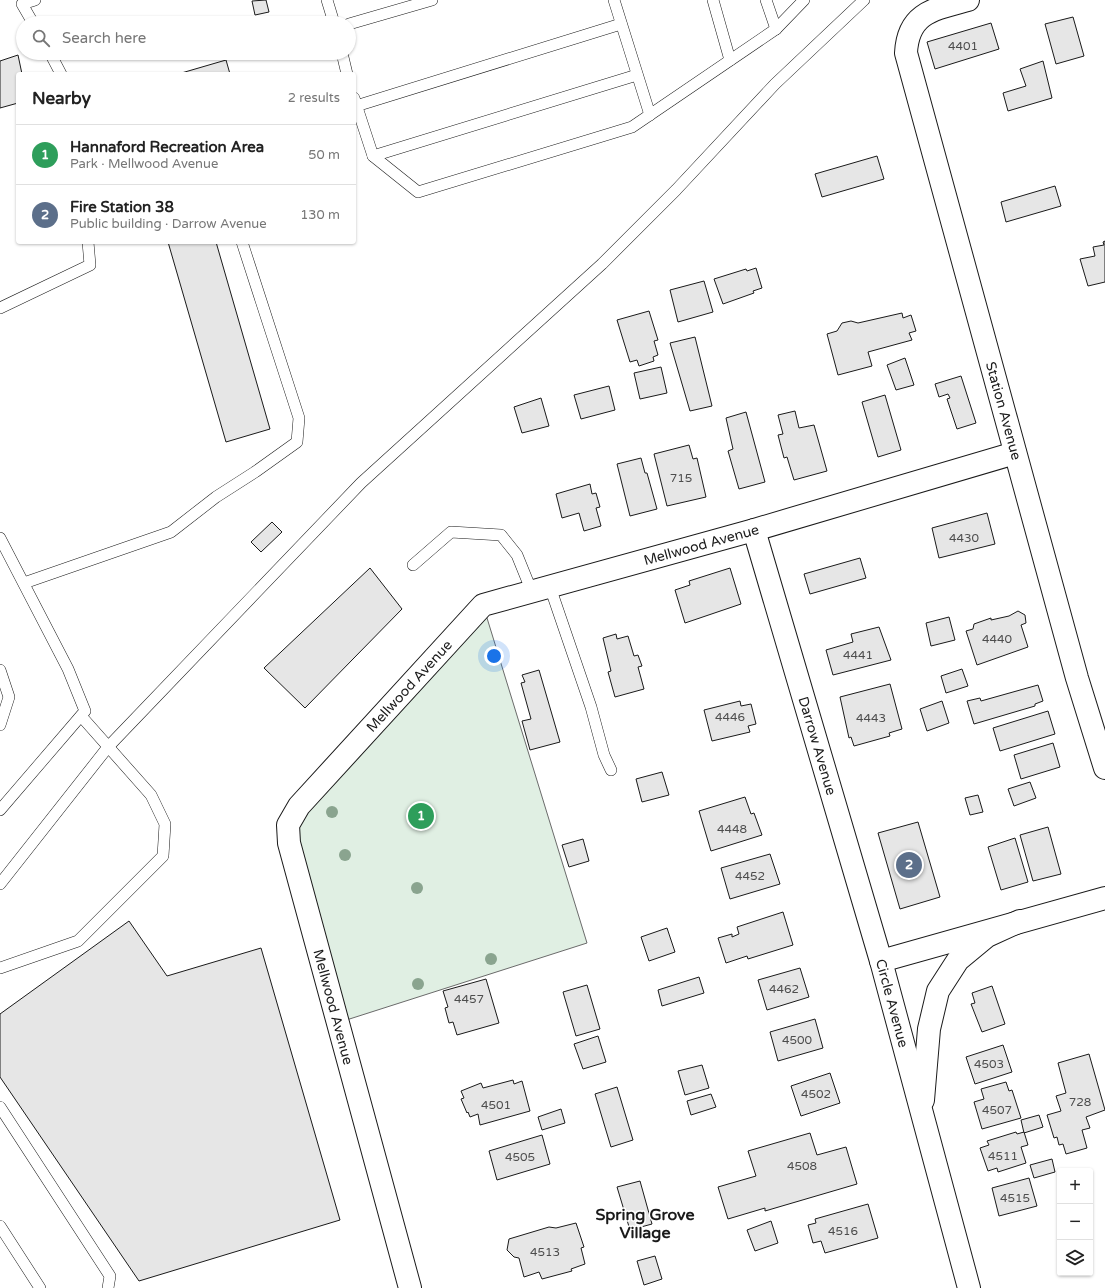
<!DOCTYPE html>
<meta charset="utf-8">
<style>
body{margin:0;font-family:"Varela Round",sans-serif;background:#f2f2f2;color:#222}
.controls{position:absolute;right:12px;bottom:12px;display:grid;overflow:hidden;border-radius:4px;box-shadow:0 1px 3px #0004}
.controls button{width:36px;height:36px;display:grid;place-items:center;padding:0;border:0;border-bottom:1px solid #e0e0e0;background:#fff;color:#222;font:20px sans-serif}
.you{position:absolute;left:494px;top:656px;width:14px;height:14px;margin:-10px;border:3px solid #fff;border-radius:50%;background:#1a73e8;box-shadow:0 0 0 6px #1a73e833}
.badge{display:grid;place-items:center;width:26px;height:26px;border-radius:50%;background:#c62828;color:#fff;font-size:13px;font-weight:700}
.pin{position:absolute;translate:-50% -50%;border:2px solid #fff;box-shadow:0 1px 4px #0006}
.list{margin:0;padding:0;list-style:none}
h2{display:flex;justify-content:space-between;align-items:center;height:52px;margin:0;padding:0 16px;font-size:17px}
h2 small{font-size:13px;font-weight:400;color:#767676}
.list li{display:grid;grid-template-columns:26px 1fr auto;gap:12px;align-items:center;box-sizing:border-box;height:60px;padding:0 16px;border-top:1px solid #e0e0e0}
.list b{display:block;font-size:15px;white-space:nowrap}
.list p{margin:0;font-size:13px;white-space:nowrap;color:#767676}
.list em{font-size:13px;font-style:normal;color:#767676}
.icon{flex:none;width:22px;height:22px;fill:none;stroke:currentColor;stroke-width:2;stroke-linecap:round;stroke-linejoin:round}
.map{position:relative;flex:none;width:1105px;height:1288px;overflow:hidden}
.search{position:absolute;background:#fff;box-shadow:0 1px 3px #0004;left:16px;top:16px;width:340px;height:44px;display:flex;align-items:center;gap:10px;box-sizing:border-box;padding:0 14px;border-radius:22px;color:#767676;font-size:15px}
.panel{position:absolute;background:#fff;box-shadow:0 1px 3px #0004;left:16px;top:72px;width:340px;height:172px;border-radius:4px}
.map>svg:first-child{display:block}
.green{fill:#e0efe3;stroke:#6a6a6a}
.building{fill:#e6e6e6;stroke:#1a1a1a}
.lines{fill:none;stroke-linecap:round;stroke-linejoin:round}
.service-casing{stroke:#1a1a1a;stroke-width:12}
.minor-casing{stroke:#1a1a1a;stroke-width:24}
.service{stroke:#fff;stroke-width:11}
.minor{stroke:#fff;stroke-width:22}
.tree{fill:#8aa48f}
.labels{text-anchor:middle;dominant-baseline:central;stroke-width:3;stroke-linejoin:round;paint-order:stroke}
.number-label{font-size:12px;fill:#4d4d4d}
.street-label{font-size:14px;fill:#1a1a1a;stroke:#fff}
.quarter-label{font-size:16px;font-weight:bold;fill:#1a1a1a;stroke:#fff}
</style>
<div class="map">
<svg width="1105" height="1288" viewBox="0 0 1105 1288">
<rect width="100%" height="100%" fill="#fff"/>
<polygon class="green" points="483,605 587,943 337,1023 296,866 299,806"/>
<g class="building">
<polygon points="266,0 269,12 255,15 252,1"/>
<polygon points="1073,17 1084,56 1056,64 1045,24"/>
<polygon points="991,23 999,49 935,69 927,42"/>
<polygon points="18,55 22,74 18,74 18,103 0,108 0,61"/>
<polygon points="226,60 230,74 178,74"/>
<polygon points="1043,61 1052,98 1008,111 1003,93 1026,86 1020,69"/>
<polygon points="877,156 884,179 822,197 815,174"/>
<polygon points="1055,186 1061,206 1006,222 1001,202"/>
<polygon points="1105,241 1105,282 1088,286 1080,259 1095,256 1093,247 1104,245 1103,242"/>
<polygon points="168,242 216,242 270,429 226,442"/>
<polygon points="756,268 762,288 753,291 754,293 723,304 714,279 746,269 747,271"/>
<polygon points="704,281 713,312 678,322 670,290"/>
<polygon points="649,311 658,340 654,341 658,355 653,357 654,361 639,366 637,360 630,362 617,320"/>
<polygon points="902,313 903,318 911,315 916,331 909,333 912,340 868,352 872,366 838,375 827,334 837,331 842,323 851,321 858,323"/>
<polygon points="695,337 712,406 690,411 670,343"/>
<polygon points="905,358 914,385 896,390 887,365"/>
<polygon points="661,367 667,393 640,399 634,373"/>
<polygon points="961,376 976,423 957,429 947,399 950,398 948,394 939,397 935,384"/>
<polygon points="609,386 615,410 581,419 574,395"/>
<polygon points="885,395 901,450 878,457 862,402"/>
<polygon points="541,398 549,426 522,433 514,407"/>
<polygon points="795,411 799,428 814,425 827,471 794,480 787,457 784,458 778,435 783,434 778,415"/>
<polygon points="746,412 765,482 739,489 728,451 733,449 726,418"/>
<polygon points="689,445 693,459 697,458 706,497 667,506 654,454"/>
<polygon points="641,458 645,473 647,473 657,509 630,516 617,464"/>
<polygon points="590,484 592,494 596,493 600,507 596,508 601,526 584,531 579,513 562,518 556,494"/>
<polygon points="987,513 995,544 939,558 932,528"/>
<polygon points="272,522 282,532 261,552 251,542"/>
<polygon points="860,558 866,578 810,594 804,574"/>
<polygon points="370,568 402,609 305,708 264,668"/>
<polygon points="730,568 741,604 685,623 675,590 690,585 689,581"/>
<polygon points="1018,611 1025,615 1026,623 1021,625 1028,647 977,665 966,631 973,629 974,624 991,618 991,620 1009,616"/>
<polygon points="949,617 955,640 931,646 926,623"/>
<polygon points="879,627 891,660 833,675 826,650 853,642 851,634"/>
<polygon points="616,634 617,639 628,636 634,656 638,655 642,666 638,667 644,689 615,697 608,672 611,671 603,638"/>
<polygon points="962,669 968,686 946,693 941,676"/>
<polygon points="539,670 560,742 530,750 522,721 531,719 521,683 525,682 522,675"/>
<polygon points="890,684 902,729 889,733 890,736 854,746 851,737 849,738 840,697"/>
<polygon points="1038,685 1043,701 1035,704 1035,706 974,724 967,701 980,698 981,701"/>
<polygon points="740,701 741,706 751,704 756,724 748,726 750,732 712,741 704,710"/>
<polygon points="942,701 949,723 927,731 920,709"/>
<polygon points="1048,711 1055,734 1000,751 993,728"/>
<polygon points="1053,743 1060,767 1021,779 1014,755"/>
<polygon points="662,772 669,795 642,802 636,779"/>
<polygon points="1030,782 1036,798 1014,806 1008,789"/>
<polygon points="978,795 983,812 970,815 965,798"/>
<polygon points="745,797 751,814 754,813 762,835 711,851 699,811"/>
<polygon points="918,822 940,897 900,909 878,833"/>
<polygon points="1048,827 1061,874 1033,881 1020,835"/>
<polygon points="1015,838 1028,882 1001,890 988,847"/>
<polygon points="583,839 589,861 569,867 562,845"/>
<polygon points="770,854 780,884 730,899 721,868"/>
<polygon points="783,912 793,945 748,959 747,956 726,963 718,938 732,934 732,937 739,934 737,927"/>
<polygon points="129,921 167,976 261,948 340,1220 139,1281 0,1077 0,1014"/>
<polygon points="667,928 675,952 649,961 641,937"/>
<polygon points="800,968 809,997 767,1010 758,980"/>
<polygon points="699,977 704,993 662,1006 658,990"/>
<polygon points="486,979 499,1023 457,1035 453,1022 449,1023 445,1008 448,1007 443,991"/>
<polygon points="587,985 600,1029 576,1036 563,992"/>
<polygon points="992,986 1005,1024 982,1032 971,1004 975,1003 972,993"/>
<polygon points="815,1019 823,1048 778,1061 770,1032"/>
<polygon points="598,1036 606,1062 583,1069 574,1044"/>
<polygon points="1003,1045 1012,1072 975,1084 966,1057"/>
<polygon points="1089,1054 1105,1110 1086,1117 1090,1128 1082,1130 1087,1148 1066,1154 1063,1144 1059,1145 1057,1137 1054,1138 1047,1115 1061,1111 1056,1096 1066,1093 1058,1063"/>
<polygon points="702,1065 709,1088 685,1095 678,1071"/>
<polygon points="830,1073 840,1103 801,1116 791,1086"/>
<polygon points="513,1080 514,1084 522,1081 530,1111 480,1125 478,1114 470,1117 468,1112 467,1113 461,1099 464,1098 461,1091 481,1083 483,1088"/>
<polygon points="1006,1082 1009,1091 1012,1090 1021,1118 982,1129 974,1102 984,1099 981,1089"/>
<polygon points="617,1087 633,1140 611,1147 595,1094"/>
<polygon points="711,1094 716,1107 691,1115 687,1101"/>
<polygon points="561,1109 565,1123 542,1130 538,1117"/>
<polygon points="1039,1115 1043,1127 1024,1133 1021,1120"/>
<polygon points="1016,1132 1017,1134 1024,1132 1028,1145 1021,1147 1026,1163 998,1172 997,1168 988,1171 980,1148 989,1145 987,1141"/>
<polygon points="810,1133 817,1155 846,1147 857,1184 765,1211 765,1208 728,1219 718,1187 756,1176 748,1151"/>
<polygon points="542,1135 550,1164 497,1180 489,1151"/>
<polygon points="1052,1159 1055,1172 1034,1178 1030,1165"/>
<polygon points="1029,1178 1037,1206 999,1216 992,1188"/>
<polygon points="640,1181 652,1224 630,1230 617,1187"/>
<polygon points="868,1204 878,1238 825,1253 821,1241 813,1243 808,1225 816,1223 815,1219"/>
<polygon points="771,1221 778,1243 755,1251 747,1230"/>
<polygon points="576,1223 584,1247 581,1248 585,1264 571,1269 572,1271 542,1279 539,1272 524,1277 519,1258 514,1257 507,1250 509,1239 549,1227 556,1228"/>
<polygon points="655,1256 662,1279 644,1285 637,1261"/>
</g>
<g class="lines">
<g class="service-casing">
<g id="service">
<polyline points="327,0 334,23"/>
<polyline points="614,0 650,115"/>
<polyline points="713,0 730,60"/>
<polyline points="766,0 776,29"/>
<polyline points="33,23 22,4 35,0"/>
<polyline points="349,24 432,0"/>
<polyline points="50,53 61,74"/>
<polyline points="342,53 347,74"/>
<polyline points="354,98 373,156 418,192 632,127 776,29 804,0"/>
<polyline points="356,106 621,24"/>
<polyline points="373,156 637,75"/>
<polyline points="0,308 90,265 88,242"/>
<polyline points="0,538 68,669 85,711 0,810"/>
<polyline points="413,565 451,532 501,535 517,555 532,592"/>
<polyline points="24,583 171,532 216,497 255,472 297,442 299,418 242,242"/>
<polyline points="550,587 591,707 604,755 611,770"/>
<polyline points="0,670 9,697 0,725"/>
<polyline points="0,884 108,747 361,483 602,264 676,190 775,84 864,0"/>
<polyline points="0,968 78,941 163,856 165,824 151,795 81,716"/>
<polyline points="0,1107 110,1276 108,1288"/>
<polyline points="0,1226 40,1288"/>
</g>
</g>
<g class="minor-casing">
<g id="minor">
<path id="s1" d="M968,0C935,9 908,12 906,53L1077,678L1105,768"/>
<path id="s2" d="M754,530L881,961L969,1288"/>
<polyline points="881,961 1105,898"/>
<polyline points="923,1100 929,1029 938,991 958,960 987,936 1020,921"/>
<path id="s3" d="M410,1288L289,843L288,825L299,806L483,605L754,530L1015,453"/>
</g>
</g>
<use href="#service" class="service"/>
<use href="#minor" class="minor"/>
</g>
<g class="tree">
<circle cx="332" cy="812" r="6"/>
<circle cx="345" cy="855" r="6"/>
<circle cx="417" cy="888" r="6"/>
<circle cx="491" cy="959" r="6"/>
<circle cx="418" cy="984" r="6"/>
</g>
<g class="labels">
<g class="number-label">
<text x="963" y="46">4401</text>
<text x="681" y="478">715</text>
<text x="964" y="538">4430</text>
<text x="997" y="639">4440</text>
<text x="858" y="655">4441</text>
<text x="730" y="717">4446</text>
<text x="871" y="718">4443</text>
<text x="732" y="829">4448</text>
<text x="750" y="876">4452</text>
<text x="784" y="989">4462</text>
<text x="469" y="999">4457</text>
<text x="797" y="1040">4500</text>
<text x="989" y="1064">4503</text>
<text x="816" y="1094">4502</text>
<text x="1080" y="1102">728</text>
<text x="496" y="1105">4501</text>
<text x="997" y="1110">4507</text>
<text x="1003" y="1156">4511</text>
<text x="520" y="1157">4505</text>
<text x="802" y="1166">4508</text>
<text x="1015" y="1198">4515</text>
<text x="843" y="1231">4516</text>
<text x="545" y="1252">4513</text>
</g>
<g class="street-label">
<text stroke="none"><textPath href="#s1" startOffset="461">Station Avenue</textPath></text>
<text stroke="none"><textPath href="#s3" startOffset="1000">Mellwood Avenue</textPath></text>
<text stroke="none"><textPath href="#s3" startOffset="664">Mellwood Avenue</textPath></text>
<text stroke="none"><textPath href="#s2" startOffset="225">Darrow Avenue</textPath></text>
<text stroke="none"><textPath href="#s2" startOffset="493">Circle Avenue</textPath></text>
<text transform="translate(333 1007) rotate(75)">Mellwood Avenue</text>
</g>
<g class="quarter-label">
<text x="645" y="1215">Spring Grove<tspan x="645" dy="18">Village</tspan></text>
</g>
</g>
</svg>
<div class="controls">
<button>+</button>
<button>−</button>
<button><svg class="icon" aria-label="layers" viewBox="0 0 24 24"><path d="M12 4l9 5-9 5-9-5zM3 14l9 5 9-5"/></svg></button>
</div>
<div class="you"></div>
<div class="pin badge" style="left:421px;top:816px;background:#2e9e5b">1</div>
<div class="pin badge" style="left:909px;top:865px;background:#5c6f8a">2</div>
<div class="search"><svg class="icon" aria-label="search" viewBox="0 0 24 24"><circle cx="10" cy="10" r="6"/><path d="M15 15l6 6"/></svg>Search here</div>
<section class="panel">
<h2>Nearby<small>2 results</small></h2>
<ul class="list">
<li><span class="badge" style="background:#2e9e5b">1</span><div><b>Hannaford Recreation Area</b><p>Park · Mellwood Avenue</p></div><em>50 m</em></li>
<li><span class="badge" style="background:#5c6f8a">2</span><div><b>Fire Station 38</b><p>Public building · Darrow Avenue</p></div><em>130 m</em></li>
</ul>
</section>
</div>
